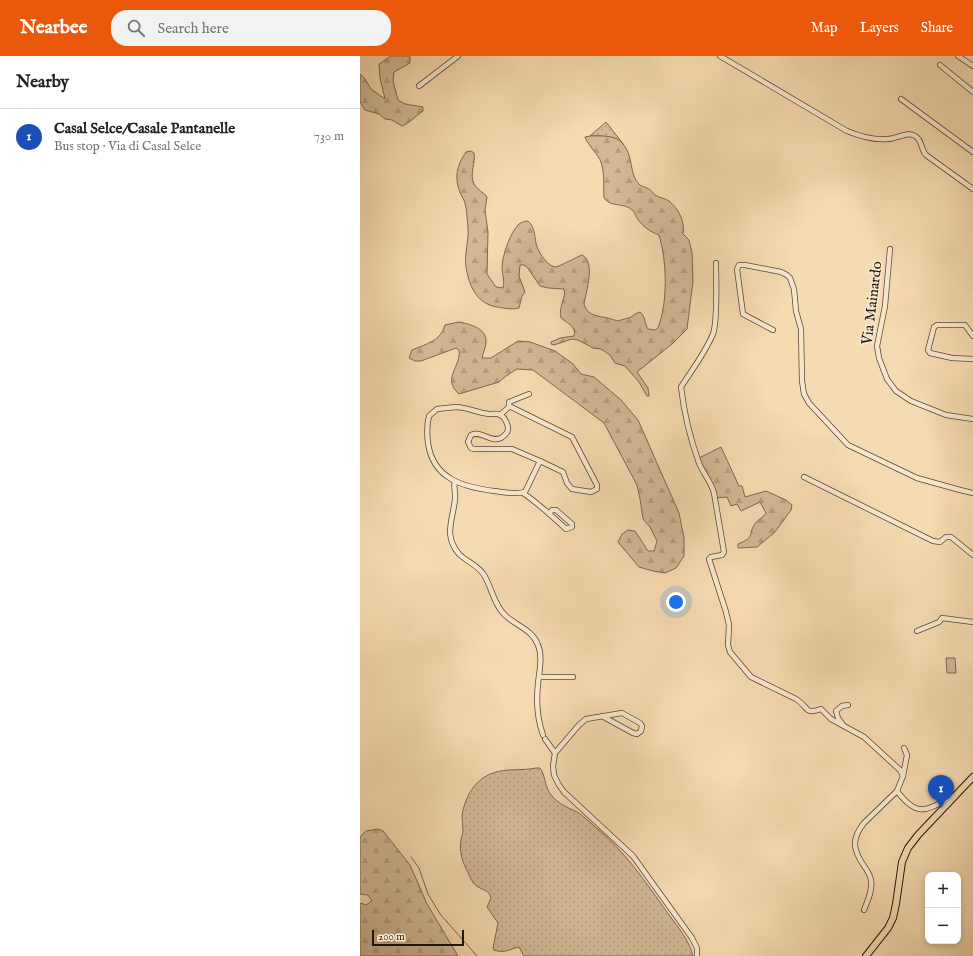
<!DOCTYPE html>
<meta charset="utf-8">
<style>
body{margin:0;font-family:"IM FELL English",serif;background:#f2f2f2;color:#202124}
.controls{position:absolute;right:12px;bottom:12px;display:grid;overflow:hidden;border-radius:8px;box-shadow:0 2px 6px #0003}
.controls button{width:36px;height:36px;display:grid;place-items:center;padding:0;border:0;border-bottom:1px solid #e0e0e0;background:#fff;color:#202124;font:20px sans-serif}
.scale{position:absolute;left:12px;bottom:10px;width:92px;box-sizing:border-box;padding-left:4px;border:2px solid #211511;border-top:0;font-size:11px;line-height:14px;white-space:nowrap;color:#211511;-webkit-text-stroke:3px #f9e7cc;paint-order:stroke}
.you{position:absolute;left:316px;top:546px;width:14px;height:14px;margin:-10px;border:3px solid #fff;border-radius:50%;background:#1a73e8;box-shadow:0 0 0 6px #1a73e833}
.badge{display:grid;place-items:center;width:26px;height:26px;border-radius:50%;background:#ea580c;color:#fff;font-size:13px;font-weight:700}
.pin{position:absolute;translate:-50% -33px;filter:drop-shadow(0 1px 2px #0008)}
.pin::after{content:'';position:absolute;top:21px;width:14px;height:12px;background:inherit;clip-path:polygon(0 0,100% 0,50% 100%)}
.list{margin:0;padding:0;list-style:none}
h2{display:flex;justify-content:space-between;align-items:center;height:52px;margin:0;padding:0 16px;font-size:17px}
h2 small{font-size:13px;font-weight:400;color:#757577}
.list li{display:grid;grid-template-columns:26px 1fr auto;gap:12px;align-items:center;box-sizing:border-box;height:56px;padding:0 16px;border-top:1px solid #e0e0e0}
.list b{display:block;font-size:15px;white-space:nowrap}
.list p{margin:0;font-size:13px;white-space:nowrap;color:#757577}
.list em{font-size:13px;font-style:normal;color:#757577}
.icon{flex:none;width:22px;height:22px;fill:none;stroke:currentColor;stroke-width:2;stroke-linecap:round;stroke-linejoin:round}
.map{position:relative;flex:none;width:613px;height:900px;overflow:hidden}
header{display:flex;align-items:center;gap:24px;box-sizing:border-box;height:56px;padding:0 20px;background:#ea580c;color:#fff}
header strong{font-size:19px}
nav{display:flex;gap:22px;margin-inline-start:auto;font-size:14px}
.search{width:280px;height:36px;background:#f2f2f2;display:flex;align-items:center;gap:10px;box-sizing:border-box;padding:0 14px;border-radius:16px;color:#757577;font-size:15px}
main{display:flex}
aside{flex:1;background:#fff}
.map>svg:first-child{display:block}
.grass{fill:url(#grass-dots);stroke:#7a6754}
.forest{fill:url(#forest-firs);stroke:#7a6754}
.garden{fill:#d2b996;stroke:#7a6754}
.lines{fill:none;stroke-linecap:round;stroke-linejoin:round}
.stream{stroke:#766351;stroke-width:1}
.minor-casing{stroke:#564639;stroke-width:6}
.major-casing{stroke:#211511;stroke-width:8}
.minor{stroke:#f9e7cc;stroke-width:4.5}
.major{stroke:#f6dab1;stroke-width:6}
.labels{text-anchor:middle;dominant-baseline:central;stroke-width:3.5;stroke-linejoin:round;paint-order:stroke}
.street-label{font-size:15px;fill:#211511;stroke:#f9e7cc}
</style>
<header>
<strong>Nearbee</strong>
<div class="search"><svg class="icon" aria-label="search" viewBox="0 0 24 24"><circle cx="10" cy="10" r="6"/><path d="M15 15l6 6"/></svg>Search here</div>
<nav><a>Map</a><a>Layers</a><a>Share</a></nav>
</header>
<main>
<aside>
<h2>Nearby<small></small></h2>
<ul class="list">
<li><span class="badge" style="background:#1a4fb4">1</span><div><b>Casal Selce/Casale Pantanelle</b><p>Bus stop · Via di Casal Selce</p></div><em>730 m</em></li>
</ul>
</aside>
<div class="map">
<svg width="613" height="900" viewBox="0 0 613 900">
<defs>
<pattern id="grass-dots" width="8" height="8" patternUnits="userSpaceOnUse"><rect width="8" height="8" fill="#d2b996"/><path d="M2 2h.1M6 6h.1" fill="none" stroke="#b49e80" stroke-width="1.8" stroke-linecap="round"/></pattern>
<pattern id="forest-firs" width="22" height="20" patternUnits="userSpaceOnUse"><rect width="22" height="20" fill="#d2b996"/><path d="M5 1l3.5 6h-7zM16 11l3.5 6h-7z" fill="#b49e80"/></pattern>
</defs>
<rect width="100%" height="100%" fill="#f6dab1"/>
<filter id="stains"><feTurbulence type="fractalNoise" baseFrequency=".005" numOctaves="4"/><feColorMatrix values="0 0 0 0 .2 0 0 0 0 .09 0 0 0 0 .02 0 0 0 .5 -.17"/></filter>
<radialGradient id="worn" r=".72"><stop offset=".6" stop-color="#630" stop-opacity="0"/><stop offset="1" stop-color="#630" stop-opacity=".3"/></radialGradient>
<g class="grass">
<path d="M246,66L264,89C252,79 244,80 230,80Z"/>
<path d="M176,712H180C186,720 184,731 192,740C200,749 207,751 217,756C223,760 229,765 234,770C265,795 284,824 307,856C316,869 329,883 333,900H164L159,891C149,893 145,898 134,894L133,892L138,867L127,851L131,842C129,834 125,835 118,831C113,828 110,822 108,816C102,806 99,795 101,784C101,781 103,778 103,775C103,770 102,765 102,759C105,741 115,723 133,717C147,712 162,715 176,712Z"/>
</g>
<g class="forest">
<path d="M31,0H50V7L34,16L33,25L38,44L45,48L63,51V55C55,60 50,67 42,70L32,64L25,63L19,58L5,54L0,46V18L5,23L11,33L25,43L20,22L19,8Z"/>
<path d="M230,80C238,80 249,79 257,83C276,95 267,118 280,129C283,131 286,131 289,133C291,134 293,137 295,139C299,142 305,142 309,145C319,153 325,166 323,178L329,184L332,197L333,225L327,273L312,288L277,316L288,332L289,340H287L279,326L265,310L255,307L250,299L241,293L233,292L218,284L212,283L194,289L191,288V286L200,282L214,280C217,271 207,267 201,262C198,250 207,241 204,233L188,232L180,230L167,211L164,209H160L159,220L165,236L162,240L159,252C152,254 144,252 137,251C117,248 109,230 106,211C104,198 109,185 108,171C107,164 107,154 105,147C104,143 101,140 100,136C94,121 97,109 106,96L111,95L114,97C116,107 109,118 114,128C117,134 124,136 127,141L125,154L128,176L127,218L136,231L143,232C145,225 142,218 142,211C142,200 151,175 159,168C162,166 165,165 168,165C176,172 174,182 177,191C180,198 188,211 196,211C200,210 217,201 222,199C236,206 226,235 224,248C227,260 238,260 248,262C251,263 254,264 258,265C262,263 267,263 271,261C274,259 276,257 280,256C286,261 284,267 288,273L295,274L298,272C308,246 307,205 299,179C289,175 283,171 277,162C275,159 275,156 272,154C264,146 251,152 244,142C243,129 246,110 237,99C234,95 226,85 225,81Z"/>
<path d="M99,266C109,268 127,272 126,286C126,291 123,297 122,302H131L158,285L170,286L195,295L213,308L221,318L234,321L261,344L278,364L319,457L324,482V500L316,512L305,517L293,515L279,511L258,486L262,478L268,474L275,475L288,495H294L297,485L290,471L283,463L280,443L277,429L244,367L173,314L157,313L146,320L139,326L99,338C81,322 102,310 99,294L96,292L61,305H55L49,302L52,294C66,288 81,285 85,269Z"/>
<path d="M361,391L379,430H382L385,441L406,435L426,444L432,449L431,454L415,476L397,491L378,492V488C396,481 387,479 395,468C398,463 403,462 406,457L400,446L381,455L377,448L371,450L367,441L356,442L339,402Z"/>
<polygon points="18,773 23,775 50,809 67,848 98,900 0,900 0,848 1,847 6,849 12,845 8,839 0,838 0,781 6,775"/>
</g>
<polygon class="garden" points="586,602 595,602 596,617 587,617"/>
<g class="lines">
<polyline class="stream" points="51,801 59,812 68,838 80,858 117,900"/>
<g class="minor-casing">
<g id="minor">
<path d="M360,0L487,75C499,80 514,84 527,83C537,83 546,75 555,80C562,83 561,94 566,99L613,133"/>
<polyline points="598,0 613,10"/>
<polyline points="580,9 613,36"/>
<polyline points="59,30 98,0"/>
<polyline points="541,43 613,96"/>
<polyline points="530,193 525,250 517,290 519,302 527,323 536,335 551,345 586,359 613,363"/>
<path d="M356,207C356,224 358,263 353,278C345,297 332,314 321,331C324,357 330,382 339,407C343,417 351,426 354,437L364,496L362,499L351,501L349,503L366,556L369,569L368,589L370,596L391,621L436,643C449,651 444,659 461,653L471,663L504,681L540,714L543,720L537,735C558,763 567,754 593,740"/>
<polyline points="413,274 383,258 377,213 379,209 385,209 421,216 427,219 430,222 434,233 436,255 441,273 442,325 444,338 449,347 488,389 557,422 600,434 613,437"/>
<polyline points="613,280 605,269 577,269 574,271 568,294 570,297 592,302 613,303"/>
<polyline points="169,338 149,346 149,350 212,381 237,429 237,433 231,436 212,433 207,427 203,416 180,405"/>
<path d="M96,351C107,351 117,357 129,358C133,358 137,357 141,359C145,362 148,368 148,373C148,377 144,380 141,382C130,387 122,374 111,379L108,386L111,392L114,393H152L180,405L165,436C156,439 144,436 134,435C103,431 73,423 68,387C67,379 67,368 69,360L77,353Z"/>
<polyline points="140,359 149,351"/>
<polyline points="444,421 573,485 580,486 586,481 591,481 613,499"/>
<path d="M95,425C93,431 96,437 95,443C93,464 83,479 99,498C107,506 118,509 124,519C132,532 134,549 145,559C156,570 172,573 178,589C183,601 179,616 178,628C176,646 177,662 183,679"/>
<path d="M163,437C178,447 192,460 206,473L212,471V468L196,454H192L189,458"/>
<polyline points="557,575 579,566 582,562 613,566"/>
<polyline points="179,621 213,621"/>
<polyline points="242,660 273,677 277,678 281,675 282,670 280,667 262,657 226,663 219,669 195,697 193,710 194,719 199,729 204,736 273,800 332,882 337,892 337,900"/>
<polyline points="483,669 478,662 476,655 482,650 488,649"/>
<polyline points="185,683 195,697"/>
<polyline points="543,720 547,699 544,692"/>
<path d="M504,854C507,846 513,834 511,824C510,819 507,814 504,810C493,794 491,783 504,767L537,735"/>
</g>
</g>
<g class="major-casing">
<polyline id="major" points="506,900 528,872 533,862 536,848 542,806 548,792 558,779 613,721"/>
</g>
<use href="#minor" class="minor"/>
<use href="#major" class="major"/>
</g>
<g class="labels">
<g class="street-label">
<text transform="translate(512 247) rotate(-83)">Via Mainardo</text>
</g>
</g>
<rect width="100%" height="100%" filter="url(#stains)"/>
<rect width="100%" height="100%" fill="url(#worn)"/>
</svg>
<div class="controls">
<button>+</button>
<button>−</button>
</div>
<div class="scale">200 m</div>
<div class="you"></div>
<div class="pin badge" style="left:581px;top:752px;background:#1a4fb4">1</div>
</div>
</main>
